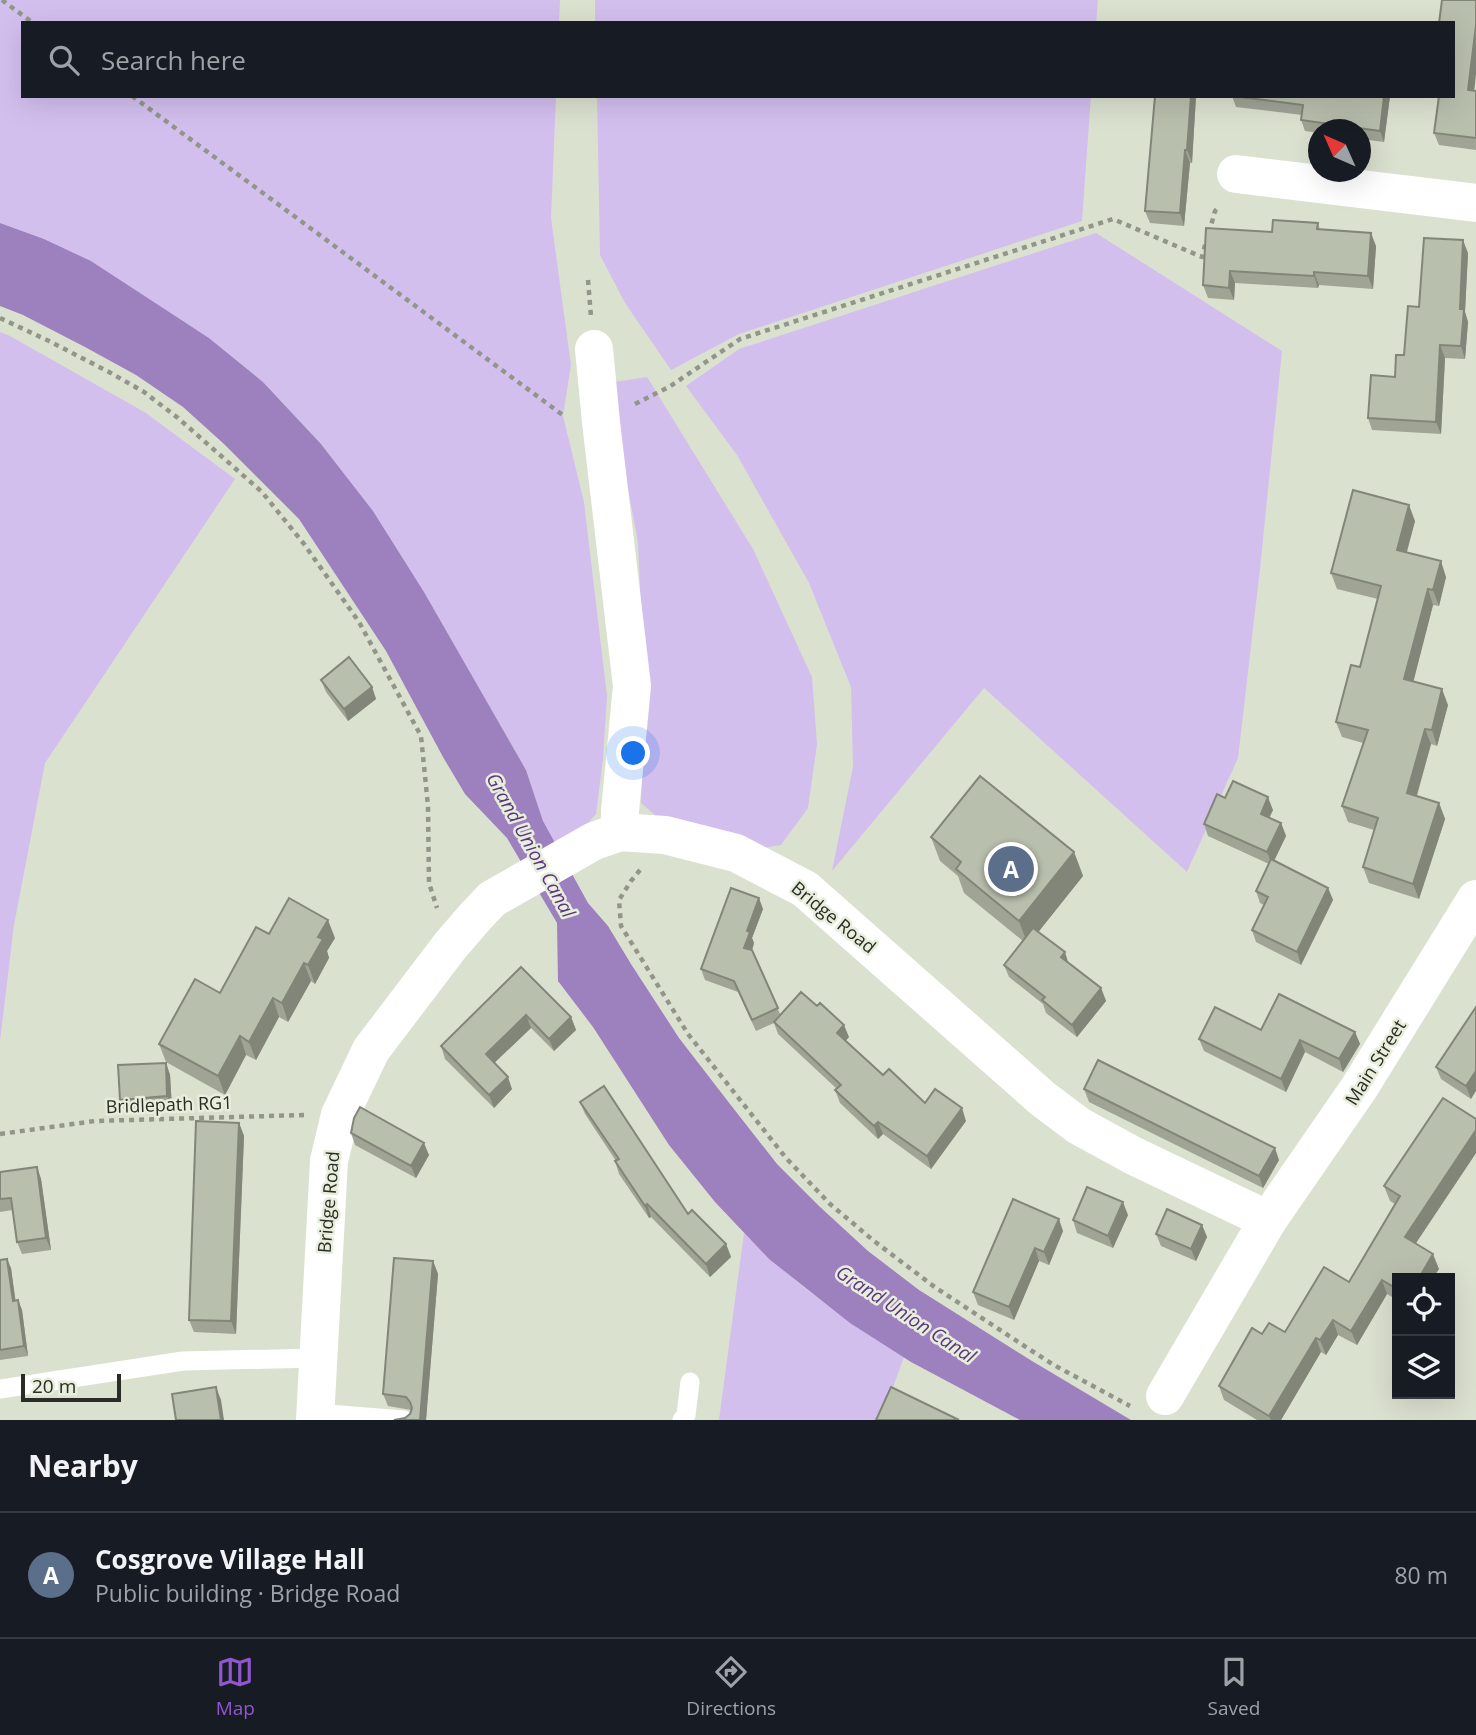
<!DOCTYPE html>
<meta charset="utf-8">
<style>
body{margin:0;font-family:"Open Sans",sans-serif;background:#20242c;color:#f1f3f6}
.controls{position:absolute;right:21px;bottom:21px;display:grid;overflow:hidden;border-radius:0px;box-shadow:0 7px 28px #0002}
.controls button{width:63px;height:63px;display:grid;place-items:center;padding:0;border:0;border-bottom:2px solid #363941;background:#171b24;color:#f1f3f6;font:35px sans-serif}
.compass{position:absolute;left:1308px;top:119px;width:63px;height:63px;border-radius:50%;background:#171b24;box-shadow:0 7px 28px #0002;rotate:315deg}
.scale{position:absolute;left:21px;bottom:18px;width:100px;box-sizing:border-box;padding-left:7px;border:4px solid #2a2c25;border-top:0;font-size:19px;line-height:24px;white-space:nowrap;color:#2a2c25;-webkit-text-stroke:5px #e8eedc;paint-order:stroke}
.you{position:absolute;left:634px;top:754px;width:24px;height:24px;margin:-18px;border:5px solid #fff;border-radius:50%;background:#1a73e8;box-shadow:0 0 0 10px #1a73e833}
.badge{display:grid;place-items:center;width:46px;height:46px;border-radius:50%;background:#9256cd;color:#fff;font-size:23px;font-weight:700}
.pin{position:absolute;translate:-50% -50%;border:4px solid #fff;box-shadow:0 2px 7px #0006}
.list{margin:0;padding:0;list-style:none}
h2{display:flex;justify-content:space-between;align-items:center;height:91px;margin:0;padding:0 28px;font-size:30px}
h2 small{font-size:23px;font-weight:400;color:#9ea1a6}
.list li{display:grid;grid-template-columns:46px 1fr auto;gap:21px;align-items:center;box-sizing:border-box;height:126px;padding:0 28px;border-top:2px solid #363941}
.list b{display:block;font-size:26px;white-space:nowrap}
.list p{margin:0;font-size:23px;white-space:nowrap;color:#9ea1a6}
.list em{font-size:23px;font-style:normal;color:#9ea1a6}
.icon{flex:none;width:38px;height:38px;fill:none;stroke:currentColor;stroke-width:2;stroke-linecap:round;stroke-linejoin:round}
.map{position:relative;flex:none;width:1476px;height:1420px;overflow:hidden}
.search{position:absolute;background:#171b24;box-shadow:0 7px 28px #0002;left:21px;right:21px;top:21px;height:77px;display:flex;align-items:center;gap:18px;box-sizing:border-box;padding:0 24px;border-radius:0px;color:#9ea1a6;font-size:26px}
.sheet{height:217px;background:#171b24}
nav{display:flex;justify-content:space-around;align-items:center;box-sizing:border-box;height:98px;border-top:2px solid #363941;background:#171b24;font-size:19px;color:#9ea1a6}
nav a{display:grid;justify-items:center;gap:4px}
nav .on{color:#9256cd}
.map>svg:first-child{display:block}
.green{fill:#d3bfee}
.water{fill:#9d81be}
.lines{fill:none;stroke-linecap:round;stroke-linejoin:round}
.path{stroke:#929689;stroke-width:4.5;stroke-dasharray:5 5;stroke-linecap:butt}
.service{stroke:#fff;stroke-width:19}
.minor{stroke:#fff;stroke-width:38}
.wall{fill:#9fa495}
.shaded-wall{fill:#828679}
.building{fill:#b9bfad;stroke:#828679;stroke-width:2}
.labels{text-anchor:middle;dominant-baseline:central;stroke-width:5;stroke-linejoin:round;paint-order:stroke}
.street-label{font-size:18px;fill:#2a2c25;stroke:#e8eedc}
.water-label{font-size:19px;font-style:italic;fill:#5c3681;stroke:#e8eedc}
</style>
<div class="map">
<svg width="1476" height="1420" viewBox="0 0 1476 1420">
<rect width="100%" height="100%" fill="#dbe1cf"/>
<g class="green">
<polygon points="0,0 560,0 559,23 23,23 23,96 556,96 551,218 571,365 563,416 584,502 607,696 603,759 596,814 580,832 556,846 543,821 526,770 424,592 373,511 321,444 263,382 209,338 91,261 44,239 0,223"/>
<polygon points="595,0 1098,0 1096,23 595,23"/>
<polygon points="597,96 1091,96 1082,221 739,334 671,370 625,303 600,255"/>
<polygon points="1096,233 1282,351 1260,569 1238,758 1187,872 984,688 832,871 853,767 851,687 809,583 737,455 686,386 739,349"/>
<polygon points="0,332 10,336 146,413 235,479 45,763 14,925 0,1041"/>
<polygon points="647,377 753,549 812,677 817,744 808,808 781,845 762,848 656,816 641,803 645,703 638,542 608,383"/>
<path d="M744,1233C791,1282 847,1321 904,1357L881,1420H719Z"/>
</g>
<polygon class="water" points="0,223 44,239 91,261 209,338 263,382 321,444 373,511 424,592 526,770 543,821 588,903 608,926 631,964 679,1038 730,1104 777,1164 819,1206 868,1251 919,1290 1032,1361 1131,1420 1020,1420 911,1362 850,1323 769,1259 715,1202 669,1145 593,1027 558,981 557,923 507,838 465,794 443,757 386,651 299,519 224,444 183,407 136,375 85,347 23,315 0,306"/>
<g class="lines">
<g class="path">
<polyline points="2,0 33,23"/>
<polyline points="132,96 564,416"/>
<polyline points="1209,233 1215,211 1220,206"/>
<polyline points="588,280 591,317"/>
<polyline points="0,318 49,341 109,372 144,392 178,418 262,492 304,544 359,622 421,736 428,806 429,883 437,908"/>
<polyline points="635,404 669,387 740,339 1113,219 1202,257 1206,241"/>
<polyline points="640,870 631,881 619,900 621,926 688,1034 786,1158 830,1204 874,1241 936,1288 1052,1364 1130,1406"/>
<polyline points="0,1134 95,1121 304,1115"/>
</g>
<g class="service">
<polyline points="0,1389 183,1361 317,1358"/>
<polyline points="315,1413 404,1420"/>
<polyline points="682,1420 686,1415 690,1382"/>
</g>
<g class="minor">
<polyline points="1236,174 1476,203"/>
<polyline points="594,349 601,422 632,686 620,811 620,832"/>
<polyline points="1165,1396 1268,1220 1359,1088 1476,899"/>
<polyline points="315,1420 329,1161 340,1115 371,1050 450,946 475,917 492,899 594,841 620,832 665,835 736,853 805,889 1043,1099 1079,1126 1134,1156 1268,1220"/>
</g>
</g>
<g class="wall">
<polygon points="1474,91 1476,91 1476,150 1439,145 1434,133 1453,96"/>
<polygon points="1155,96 1196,96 1192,163 1190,163 1184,226 1150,223 1145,211"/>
<polygon points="1232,96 1390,96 1384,142 1361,139 1361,130 1319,130 1319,133 1305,131 1301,120 1302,115 1236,107"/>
<polygon points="1318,223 1320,230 1376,246 1373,289 1319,285 1318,288 1235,283 1234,300 1208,298 1203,285 1272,232"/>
<polygon points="1468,253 1465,312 1468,322 1465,359 1445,358 1441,434 1372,430 1368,418 1395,377 1404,355 1419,307"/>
<polygon points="1415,521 1407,552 1446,577 1439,606 1433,605 1413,681 1448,705 1437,746 1431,744 1417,796 1439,803 1445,819 1419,899 1369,883 1363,867 1374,830 1348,822 1342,806 1363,743 1342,737 1336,722 1360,667 1378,599 1337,589 1331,573"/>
<polygon points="321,680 372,687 376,699 348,721 326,692"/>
<polygon points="1225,798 1273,810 1269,818 1281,823 1286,836 1274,861 1328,888 1333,900 1301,965 1256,942 1252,930 1264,905 1260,903 1256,891 1269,864 1208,836 1204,824"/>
<polygon points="931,837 1074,852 1083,876 1038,932 1068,962 1101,988 1106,1001 1077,1037 1046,1013 1043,1004 1009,977 1004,965 1023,941 964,893 958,876 940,861"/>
<polygon points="763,909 752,938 754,943 752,951 780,1014 849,1037 845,1041 883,1075 925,1103 966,1121 931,1169 883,1134 878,1139 840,1103 835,1090 837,1089 778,1034 774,1023 756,1031 738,992 705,980 701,969"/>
<polygon points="269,934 335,938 327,951 329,958 315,984 311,981 288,1022 279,1017 256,1060 246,1055 225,1095 166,1062 159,1044 220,993"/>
<polygon points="521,967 571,1017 576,1030 554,1051 531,1028 494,1063 512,1089 494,1108 445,1059 441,1046"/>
<polygon points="1476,1007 1471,1099 1441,1079 1436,1067"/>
<polygon points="1261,1030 1355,1032 1360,1044 1343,1072 1305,1052 1286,1092 1204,1051 1199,1039"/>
<polygon points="166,1063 170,1075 172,1109 125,1112 120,1100"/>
<polygon points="1084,1089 1279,1160 1263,1188 1089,1102"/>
<polygon points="580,1102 688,1214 726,1244 731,1257 710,1277 651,1217 649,1218 619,1174 615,1161 616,1161 585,1114"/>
<polygon points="1476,1119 1476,1153 1416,1243 1439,1269 1397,1278 1397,1300 1387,1294 1357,1345 1338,1335 1326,1355 1321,1352 1281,1420 1257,1420 1224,1400 1219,1386 1262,1334 1285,1332 1349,1282 1395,1204 1390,1201 1384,1186"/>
<polygon points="239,1123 244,1136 236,1334 194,1332 189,1320"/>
<polygon points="351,1133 429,1155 416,1178 355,1145"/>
<polygon points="37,1167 41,1179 51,1250 22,1254 17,1242 13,1210 0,1212 0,1172"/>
<polygon points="1013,1199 1063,1231 1049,1265 1039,1261 1014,1320 978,1305 973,1292"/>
<polygon points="1128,1215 1113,1248 1077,1233 1073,1220"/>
<polygon points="1202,1225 1207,1237 1196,1261 1161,1246 1156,1234"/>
<polygon points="0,1260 11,1268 15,1301 18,1300 22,1310 28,1356 0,1360"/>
<polygon points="433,1261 438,1274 426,1420 405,1418 410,1414 411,1410 388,1406 383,1394"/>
</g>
<g class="shaded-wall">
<polygon points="1476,25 1476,74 1473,103 1468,90"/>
<polygon points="1191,96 1196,96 1192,163 1187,150"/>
<polygon points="1384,96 1390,96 1384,142 1380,131"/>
<polygon points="1185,150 1190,163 1184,226 1180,213"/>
<polygon points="1371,233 1376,246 1373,289 1368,276"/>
<polygon points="1463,240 1468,253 1465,312 1468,322 1465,359 1461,346 1460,309"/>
<polygon points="1230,271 1235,283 1234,300 1229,288"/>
<polygon points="1314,272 1319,285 1318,288 1314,276"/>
<polygon points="1440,345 1445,358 1441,434 1436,422"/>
<polygon points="1409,505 1415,521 1403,565 1397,550"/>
<polygon points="1441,561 1446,577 1439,606 1433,590"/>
<polygon points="1428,589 1433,605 1410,695 1404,679"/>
<polygon points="372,687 376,699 348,721 344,709"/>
<polygon points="1442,689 1448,705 1437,746 1432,730"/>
<polygon points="1425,729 1431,744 1413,808 1407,793"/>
<polygon points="1268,797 1273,810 1265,826 1261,814"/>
<polygon points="1439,803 1445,819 1419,899 1413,884"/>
<polygon points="1281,823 1286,836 1272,865 1267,852"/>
<polygon points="1074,852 1083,876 1028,945 1019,921"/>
<polygon points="1328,888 1333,900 1301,965 1297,952"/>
<polygon points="759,898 763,909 752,938 754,943 749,959 744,948 747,931"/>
<polygon points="328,920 335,938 327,951 329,958 315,984 308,965 318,937"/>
<polygon points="1065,952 1069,965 1061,957"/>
<polygon points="304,963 311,981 288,1022 282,1003"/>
<polygon points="1101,988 1106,1001 1077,1037 1072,1025"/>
<polygon points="273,998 279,1017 256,1060 249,1042"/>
<polygon points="526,1015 531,1028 490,1067 486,1054"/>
<polygon points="571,1017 576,1030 554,1051 549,1039"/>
<polygon points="844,1025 849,1037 841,1046 837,1033"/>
<polygon points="1355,1032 1360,1044 1343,1072 1339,1059"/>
<polygon points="240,1036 246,1055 225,1095 218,1076"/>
<polygon points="1300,1040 1305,1052 1286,1092 1281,1079"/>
<polygon points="166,1063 170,1075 172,1109 167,1096"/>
<polygon points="1476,1071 1476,1091 1471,1099 1466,1086"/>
<polygon points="508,1077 512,1089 494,1108 489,1095"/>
<polygon points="962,1108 966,1121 931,1169 927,1156"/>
<polygon points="878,1122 883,1134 878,1139 874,1126"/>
<polygon points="239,1123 244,1136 236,1334 231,1321"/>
<polygon points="1476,1130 1476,1153 1410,1252 1405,1237"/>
<polygon points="424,1143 429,1155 416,1178 411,1166"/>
<polygon points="1275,1148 1279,1160 1263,1188 1259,1176"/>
<polygon points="37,1167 41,1179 51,1250 46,1238"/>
<polygon points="1123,1202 1128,1215 1113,1248 1108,1236"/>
<polygon points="647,1204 651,1217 649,1218 645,1206"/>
<polygon points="1059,1219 1063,1231 1049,1265 1044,1252"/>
<polygon points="1202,1225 1207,1237 1196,1261 1191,1249"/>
<polygon points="726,1244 731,1257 710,1277 706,1264"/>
<polygon points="1035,1248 1039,1261 1014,1320 1009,1307"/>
<polygon points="1433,1254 1439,1269 1433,1278 1419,1278"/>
<polygon points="7,1259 11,1268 17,1311 13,1301"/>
<polygon points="433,1261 438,1274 426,1420 420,1420"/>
<polygon points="1382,1280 1387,1294 1357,1345 1351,1331"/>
<polygon points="18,1300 22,1310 28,1356 24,1346"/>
<polygon points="1333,1320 1338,1335 1326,1355 1320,1340"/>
<polygon points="1316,1338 1321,1352 1281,1420 1271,1420 1269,1416"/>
<polygon points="216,1387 221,1400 224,1420 221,1420"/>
</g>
<g class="building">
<polygon points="1442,0 1476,0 1476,25 1468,90 1476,91 1476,138 1434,133 1439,96 1453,96 1453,23 1439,23"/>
<polygon points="1155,96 1191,96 1187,150 1185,150 1180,213 1145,211"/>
<polygon points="1232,96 1384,96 1380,131 1301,120 1303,105"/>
<polygon points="1273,220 1318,223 1317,229 1371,233 1368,276 1314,272 1314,276 1230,271 1229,288 1203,285 1206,228 1272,232"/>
<polygon points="1424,238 1463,240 1460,309 1464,309 1461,346 1440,345 1436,422 1368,418 1371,375 1395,377 1396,355 1404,355 1408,306 1419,307"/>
<polygon points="1353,490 1409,505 1397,550 1441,561 1433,590 1428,589 1404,679 1442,689 1432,730 1425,729 1407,793 1439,803 1413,884 1363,867 1378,818 1342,806 1368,730 1336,722 1351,665 1360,667 1381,586 1331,573"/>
<polygon points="349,657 372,687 344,709 321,680"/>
<polygon points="980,776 1074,852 1019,921 956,869 961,862 931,837"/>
<polygon points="1233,781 1268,797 1261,814 1281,823 1267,852 1204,824 1217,794 1225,798"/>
<polygon points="1271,859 1328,888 1297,952 1252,930 1268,897 1256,891"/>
<polygon points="731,888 759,898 747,931 750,932 744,948 752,950 778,1008 752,1020 734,981 701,969"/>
<polygon points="289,898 328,920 318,937 323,939 308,965 304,963 282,1003 273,998 249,1042 240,1036 218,1076 159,1044 195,979 220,993 256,927 269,934"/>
<polygon points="1033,928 1065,952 1061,957 1101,988 1072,1025 1042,1000 1045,997 1004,965"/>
<polygon points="521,967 571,1017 549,1039 526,1015 486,1054 508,1077 489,1095 441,1046"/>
<polygon points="801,992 817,1006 820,1003 844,1025 837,1033 883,1075 889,1069 925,1103 935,1089 962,1108 927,1156 878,1122 874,1126 835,1090 841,1085 774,1022"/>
<polygon points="1279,994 1355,1032 1339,1059 1300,1040 1281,1079 1199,1039 1215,1007 1261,1030"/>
<polygon points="1476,1007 1476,1071 1466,1086 1436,1067"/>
<polygon points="1098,1060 1275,1148 1259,1176 1084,1089"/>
<polygon points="166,1063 167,1096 120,1100 118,1065"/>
<polygon points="604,1086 688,1214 692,1210 726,1244 706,1264 647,1204 645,1206 615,1161 619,1159 580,1102"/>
<polygon points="1443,1098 1476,1119 1476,1130 1405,1237 1433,1254 1419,1278 1397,1278 1397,1289 1382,1280 1351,1331 1333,1320 1320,1340 1316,1338 1269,1416 1219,1386 1252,1328 1262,1334 1269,1323 1285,1332 1324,1267 1349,1282 1400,1196 1384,1186"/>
<polygon points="360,1107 424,1143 411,1166 351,1133 354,1118"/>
<polygon points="196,1121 239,1123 231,1321 189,1320"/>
<polygon points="37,1167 46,1238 17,1242 11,1198 0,1199 0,1172"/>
<polygon points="1087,1187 1123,1202 1108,1236 1073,1220"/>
<polygon points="1013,1199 1059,1219 1044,1252 1035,1248 1009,1307 973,1292"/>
<polygon points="1167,1209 1202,1225 1191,1249 1156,1234"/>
<polygon points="394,1258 433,1261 420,1420 394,1420 405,1418 410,1414 412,1408 410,1402 406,1397 383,1394"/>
<polygon points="7,1259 13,1301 18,1300 24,1346 0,1350 0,1260"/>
<polygon points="216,1387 221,1420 176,1420 172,1394"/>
<polygon points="891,1387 959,1420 876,1420"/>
</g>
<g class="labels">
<g class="street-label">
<text transform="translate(834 917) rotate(39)">Bridge Road</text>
<text transform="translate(1375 1062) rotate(-58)">Main Street</text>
<text transform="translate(169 1104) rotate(-2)">Bridlepath RG1</text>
<text transform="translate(328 1202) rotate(-85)">Bridge Road</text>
</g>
<g class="water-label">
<text transform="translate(531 845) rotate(61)">Grand Union Canal</text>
<text transform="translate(906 1314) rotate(33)">Grand Union Canal</text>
</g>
</g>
</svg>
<div class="controls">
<button><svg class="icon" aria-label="locate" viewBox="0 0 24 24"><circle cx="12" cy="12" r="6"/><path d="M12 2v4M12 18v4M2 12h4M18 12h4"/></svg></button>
<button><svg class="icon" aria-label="layers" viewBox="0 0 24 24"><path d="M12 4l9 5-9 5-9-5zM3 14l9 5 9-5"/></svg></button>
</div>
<svg class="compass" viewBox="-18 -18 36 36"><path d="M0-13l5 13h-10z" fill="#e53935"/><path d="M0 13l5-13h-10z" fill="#9ea1a6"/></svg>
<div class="scale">20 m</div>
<div class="you"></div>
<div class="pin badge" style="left:1011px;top:869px;background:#5c6f8a">A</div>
<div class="search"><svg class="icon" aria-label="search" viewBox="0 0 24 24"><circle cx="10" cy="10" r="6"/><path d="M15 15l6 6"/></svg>Search here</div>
</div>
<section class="sheet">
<h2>Nearby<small></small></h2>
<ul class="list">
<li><span class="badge" style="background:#5c6f8a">A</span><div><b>Cosgrove Village Hall</b><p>Public building · Bridge Road</p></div><em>80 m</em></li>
</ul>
</section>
<nav>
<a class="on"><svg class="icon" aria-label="map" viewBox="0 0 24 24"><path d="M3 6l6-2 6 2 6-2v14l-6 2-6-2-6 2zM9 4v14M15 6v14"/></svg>Map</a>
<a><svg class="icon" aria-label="directions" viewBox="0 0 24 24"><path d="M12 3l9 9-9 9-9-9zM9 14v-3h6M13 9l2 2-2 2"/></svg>Directions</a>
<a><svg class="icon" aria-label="saved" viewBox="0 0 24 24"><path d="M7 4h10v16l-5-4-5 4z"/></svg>Saved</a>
</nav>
